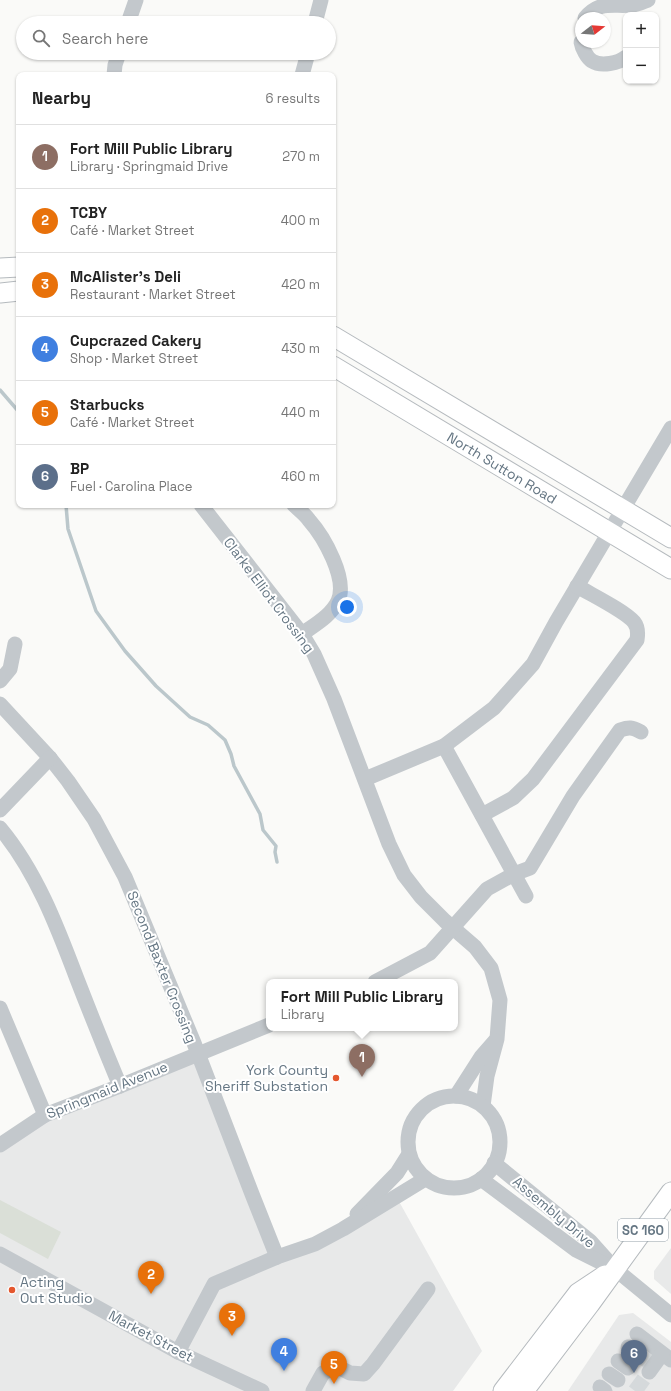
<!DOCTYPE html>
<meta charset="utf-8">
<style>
body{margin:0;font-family:"Space Grotesk",sans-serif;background:#f2f2f2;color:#222}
.controls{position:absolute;right:12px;top:12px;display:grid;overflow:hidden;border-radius:8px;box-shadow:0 1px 3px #0004}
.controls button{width:36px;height:36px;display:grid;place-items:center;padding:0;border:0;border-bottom:1px solid #e0e0e0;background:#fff;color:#222;font:20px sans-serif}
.compass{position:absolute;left:575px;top:12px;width:36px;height:36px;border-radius:50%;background:#fff;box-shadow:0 1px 3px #0004;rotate:73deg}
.you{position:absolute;left:347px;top:607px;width:14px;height:14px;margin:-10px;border:3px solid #fff;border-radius:50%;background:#1a73e8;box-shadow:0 0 0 6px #1a73e833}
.badge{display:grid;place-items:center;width:26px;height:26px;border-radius:50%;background:#ea580c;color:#fff;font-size:13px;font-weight:700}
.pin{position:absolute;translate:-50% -33px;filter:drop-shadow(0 1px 2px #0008)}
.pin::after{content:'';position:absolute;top:21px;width:14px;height:12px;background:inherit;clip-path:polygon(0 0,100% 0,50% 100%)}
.popup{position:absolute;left:266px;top:979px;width:192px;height:52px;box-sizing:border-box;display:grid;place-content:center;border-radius:8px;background:#fff;filter:drop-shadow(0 1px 3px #0005);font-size:13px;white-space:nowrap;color:#767676}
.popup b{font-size:15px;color:#222}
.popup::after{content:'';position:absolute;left:50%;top:100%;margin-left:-8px;border:8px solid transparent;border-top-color:#fff}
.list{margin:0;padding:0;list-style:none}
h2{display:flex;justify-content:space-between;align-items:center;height:52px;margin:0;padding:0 16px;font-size:17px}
h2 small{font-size:13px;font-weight:400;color:#767676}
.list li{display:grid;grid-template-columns:26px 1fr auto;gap:12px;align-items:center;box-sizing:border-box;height:64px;padding:0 16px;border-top:1px solid #e0e0e0}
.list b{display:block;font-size:15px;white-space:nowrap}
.list p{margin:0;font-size:13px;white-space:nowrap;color:#767676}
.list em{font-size:13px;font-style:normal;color:#767676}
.icon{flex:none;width:22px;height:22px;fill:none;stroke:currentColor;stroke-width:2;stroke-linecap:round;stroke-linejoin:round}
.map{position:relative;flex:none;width:671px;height:1391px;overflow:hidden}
.search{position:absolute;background:#fff;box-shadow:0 1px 3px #0004;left:16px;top:16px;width:320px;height:44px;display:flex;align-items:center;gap:10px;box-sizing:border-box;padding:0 14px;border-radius:22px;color:#767676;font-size:15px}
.panel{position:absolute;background:#fff;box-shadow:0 1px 3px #0004;left:16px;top:72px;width:320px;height:436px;border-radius:8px}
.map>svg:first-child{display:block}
.built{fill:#e8e9e9}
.green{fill:#dadfd7}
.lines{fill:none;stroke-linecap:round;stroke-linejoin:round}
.stream{stroke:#bbc7cb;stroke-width:3.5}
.minor-tunnel{stroke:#d5d9db;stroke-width:15;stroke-dasharray:15 8;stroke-linecap:butt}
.major-casing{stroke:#b5babe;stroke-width:21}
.minor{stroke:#c3c8cc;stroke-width:15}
.major{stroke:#fff;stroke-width:19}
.poi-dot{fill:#e4572e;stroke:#fff;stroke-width:1.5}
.labels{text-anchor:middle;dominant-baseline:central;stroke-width:4;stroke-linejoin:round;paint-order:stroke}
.shield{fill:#fff;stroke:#939fa8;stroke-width:1}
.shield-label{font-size:13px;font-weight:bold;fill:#657683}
.street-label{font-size:14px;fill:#657683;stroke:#fff}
.poi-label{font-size:14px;fill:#657683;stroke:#fff;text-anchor:end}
</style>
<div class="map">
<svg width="671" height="1391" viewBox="0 0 671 1391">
<rect width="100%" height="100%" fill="#fafaf8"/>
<g class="built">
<polygon points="197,1054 277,1257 396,1196 482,1351 453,1391 0,1391 0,1145 45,1115"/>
<polygon points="671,1248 671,1294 654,1279 654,1271"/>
<polygon points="633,1313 671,1342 671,1391 568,1391 619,1315"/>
</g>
<polygon class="green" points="0,1200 61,1232 48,1259 0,1233"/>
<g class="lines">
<g class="stream">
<polyline points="0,390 19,412"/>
<polyline points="66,505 68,529 96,611 125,651 156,686 190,717 208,725 225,740 231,754 234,766 260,814 263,830 276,846 275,852 277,862"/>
</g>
<g class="minor-tunnel">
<polyline points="638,1354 649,1362"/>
<polyline points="635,1391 649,1372"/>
</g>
<g class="major-casing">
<g id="major">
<polyline points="0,268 19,267"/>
<polyline points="0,293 19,291"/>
<polyline points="333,336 671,538"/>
<polyline points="333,366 671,569"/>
<polyline points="503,1391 578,1293 605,1275"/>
<polyline points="524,1391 590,1304 671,1192"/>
</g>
</g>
<g class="minor">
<path d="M585,18C600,0 613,7 632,5C637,5 643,2 648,0"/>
<polyline points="128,23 136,0"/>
<polyline points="315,23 321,0"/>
<path d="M581,42C582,48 587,58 592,61C601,67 619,63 626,57"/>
<polyline points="114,75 115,65 119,53"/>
<polyline points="302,75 308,53"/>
<polyline points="201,505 302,634 314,654 334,699 389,844 404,875 421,897 445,921 475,947 491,968 500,1000 497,1039 487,1076 483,1106"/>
<path d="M294,505C299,510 305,514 309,520C324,537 348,579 338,601C331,616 314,625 302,634"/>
<polyline points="0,681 10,669 15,644"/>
<polyline points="0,704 50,758 68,781 94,819 125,877 194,1043 252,1194 277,1257"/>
<polyline points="444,746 526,896"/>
<polyline points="365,779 444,746 494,708 533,664 556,622 671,428"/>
<polyline points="0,810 50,758"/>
<path d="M482,815L513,798L533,779L637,640C638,634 638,627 634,622C625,611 590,594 577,586"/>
<path d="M0,828C36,871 57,926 77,979C91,1015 105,1050 120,1086"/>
<path d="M375,982L430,953L487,889L514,874L530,868L573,796L620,730C629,727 632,727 641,732"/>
<polyline points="0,1008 45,1115"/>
<polyline points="456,1096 481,1057 495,1041"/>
<circle cx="454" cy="1142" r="46"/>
<polyline points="0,1145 45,1115 120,1086 269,1025"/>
<polyline points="494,1163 590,1241 615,1269 671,1315"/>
<polyline points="481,1179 576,1250 608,1266"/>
<polyline points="357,1214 397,1173 409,1154"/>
<polyline points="0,1254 178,1352 262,1391"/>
<polyline points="637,1334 671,1360"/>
<polyline points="628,1347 638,1354"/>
<polyline points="178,1352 214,1284 277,1257 315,1244 343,1229 425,1179"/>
<polyline points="618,1361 628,1368"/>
<polyline points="649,1372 662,1354"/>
<polyline points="609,1374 618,1380"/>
<polyline points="600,1387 605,1391"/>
<polyline points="313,1391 323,1373 331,1369 340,1368 350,1373 364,1374 373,1364 428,1289"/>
</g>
<use href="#major" class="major"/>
</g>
<g class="poi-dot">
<circle cx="336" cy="1078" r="4"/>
<circle cx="12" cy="1290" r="4"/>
</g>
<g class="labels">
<rect class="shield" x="618" y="1219" width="50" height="22" rx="3"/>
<g class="shield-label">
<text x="643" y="1230">SC 160</text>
</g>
<g class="street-label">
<text transform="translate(502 468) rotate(31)">North Sutton Road</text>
<text transform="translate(269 595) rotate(53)">Clarke Elliot Crossing</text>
<text transform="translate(162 967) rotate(68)">Second Baxter Crossing</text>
<text transform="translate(107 1090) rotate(-22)">Springmaid Avenue</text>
<text transform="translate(554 1212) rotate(40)">Assembly Drive</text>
<text transform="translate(151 1336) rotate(28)">Market Street</text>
</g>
<g class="poi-label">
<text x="328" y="1070">York County<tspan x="328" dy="16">Sheriff Substation</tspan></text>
<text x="20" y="1282" text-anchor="start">Acting<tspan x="20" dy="16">Out Studio</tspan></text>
</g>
</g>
</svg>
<div class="controls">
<button>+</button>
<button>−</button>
</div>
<svg class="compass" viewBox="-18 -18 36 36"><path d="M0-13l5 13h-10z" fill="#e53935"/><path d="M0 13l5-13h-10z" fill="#767676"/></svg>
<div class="you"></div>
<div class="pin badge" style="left:362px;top:1077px;background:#8d6e63">1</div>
<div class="popup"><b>Fort Mill Public Library</b>Library</div>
<div class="pin badge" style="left:151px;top:1294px;background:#e8710a">2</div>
<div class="pin badge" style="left:232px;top:1336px;background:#e8710a">3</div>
<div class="pin badge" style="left:284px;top:1371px;background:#3f7fe0">4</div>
<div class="pin badge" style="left:334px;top:1384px;background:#e8710a">5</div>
<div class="pin badge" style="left:634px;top:1373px;background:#5c6f8a">6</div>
<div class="search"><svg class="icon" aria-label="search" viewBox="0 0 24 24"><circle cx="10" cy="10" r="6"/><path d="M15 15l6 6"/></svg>Search here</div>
<section class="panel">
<h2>Nearby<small>6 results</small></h2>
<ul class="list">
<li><span class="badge" style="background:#8d6e63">1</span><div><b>Fort Mill Public Library</b><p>Library · Springmaid Drive</p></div><em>270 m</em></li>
<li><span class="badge" style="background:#e8710a">2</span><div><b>TCBY</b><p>Café · Market Street</p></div><em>400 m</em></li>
<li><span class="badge" style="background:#e8710a">3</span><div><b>McAlister's Deli</b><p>Restaurant · Market Street</p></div><em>420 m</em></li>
<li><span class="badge" style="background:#3f7fe0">4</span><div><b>Cupcrazed Cakery</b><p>Shop · Market Street</p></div><em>430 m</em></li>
<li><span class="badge" style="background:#e8710a">5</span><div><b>Starbucks</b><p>Café · Market Street</p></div><em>440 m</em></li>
<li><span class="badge" style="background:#5c6f8a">6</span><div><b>BP</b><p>Fuel · Carolina Place</p></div><em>460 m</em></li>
</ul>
</section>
</div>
